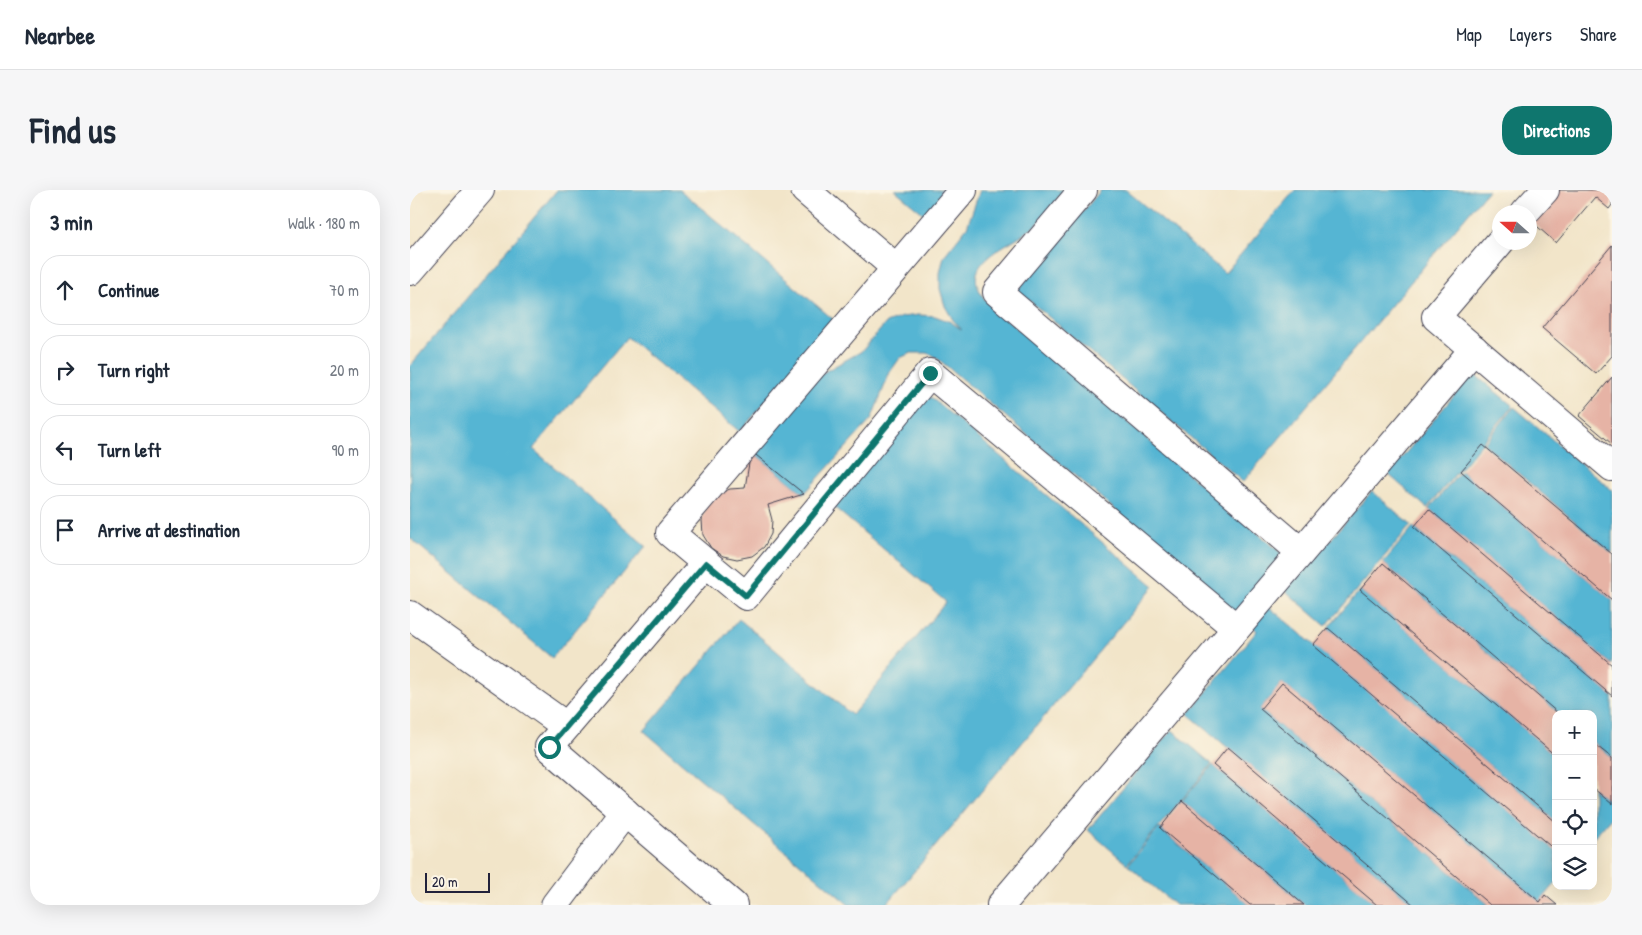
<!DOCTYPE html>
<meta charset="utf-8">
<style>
body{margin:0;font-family:"Patrick Hand",sans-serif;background:#f6f6f7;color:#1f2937}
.controls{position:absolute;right:15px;bottom:15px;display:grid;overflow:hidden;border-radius:10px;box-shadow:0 5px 20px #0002}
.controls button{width:45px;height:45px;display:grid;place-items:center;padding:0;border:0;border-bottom:1px solid #e0e1e3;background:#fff;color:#1f2937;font:25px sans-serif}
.compass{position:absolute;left:1082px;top:15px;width:45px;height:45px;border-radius:50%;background:#fff;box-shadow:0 5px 20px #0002;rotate:291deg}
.scale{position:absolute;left:15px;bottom:12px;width:65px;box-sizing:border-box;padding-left:5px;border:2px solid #22223b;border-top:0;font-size:14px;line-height:18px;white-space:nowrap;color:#22223b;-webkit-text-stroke:4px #fcf5e5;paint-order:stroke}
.stop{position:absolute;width:15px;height:15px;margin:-11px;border:4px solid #0f766e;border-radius:50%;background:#fff}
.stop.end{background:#0f766e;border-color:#fff;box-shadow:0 1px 5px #0008}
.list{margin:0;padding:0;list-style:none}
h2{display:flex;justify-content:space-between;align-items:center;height:65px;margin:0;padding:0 20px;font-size:21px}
h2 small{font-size:16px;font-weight:400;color:#747a83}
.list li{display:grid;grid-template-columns:32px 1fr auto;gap:15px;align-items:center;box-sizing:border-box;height:70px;margin:0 10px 10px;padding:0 10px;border:1px solid #e0e1e3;border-radius:20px}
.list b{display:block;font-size:19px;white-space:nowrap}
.list em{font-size:16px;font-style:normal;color:#747a83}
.icon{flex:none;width:28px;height:28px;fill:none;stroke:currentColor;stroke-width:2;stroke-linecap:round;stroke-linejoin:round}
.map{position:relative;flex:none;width:1202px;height:715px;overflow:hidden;border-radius:20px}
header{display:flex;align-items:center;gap:30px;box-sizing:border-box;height:70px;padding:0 25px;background:#fff;border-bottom:1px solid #e0e1e3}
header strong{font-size:24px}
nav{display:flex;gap:28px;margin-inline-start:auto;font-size:18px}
.intro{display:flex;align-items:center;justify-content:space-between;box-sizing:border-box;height:120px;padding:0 30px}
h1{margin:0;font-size:35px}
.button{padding:12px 22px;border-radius:20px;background:#0f766e;color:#fff;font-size:18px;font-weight:700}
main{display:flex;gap:30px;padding:0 30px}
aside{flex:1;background:#fff;border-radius:20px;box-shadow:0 5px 20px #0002}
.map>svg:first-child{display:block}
.water{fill:#54b5d3;stroke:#3b6c87}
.building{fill:#e6b3a5}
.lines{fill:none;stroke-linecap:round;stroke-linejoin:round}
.minor-casing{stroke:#413f50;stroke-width:30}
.minor{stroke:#fff;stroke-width:28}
.route{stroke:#0f766e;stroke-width:6}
</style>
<header>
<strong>Nearbee</strong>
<nav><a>Map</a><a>Layers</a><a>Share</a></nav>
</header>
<div class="intro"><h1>Find us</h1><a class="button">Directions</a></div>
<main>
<aside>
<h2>3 min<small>Walk · 180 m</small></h2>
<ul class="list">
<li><svg class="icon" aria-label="ahead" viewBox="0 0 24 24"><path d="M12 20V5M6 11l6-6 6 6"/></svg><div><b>Continue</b></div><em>70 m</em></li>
<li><svg class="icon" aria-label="right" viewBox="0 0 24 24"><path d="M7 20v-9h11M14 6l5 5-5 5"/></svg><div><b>Turn right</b></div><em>20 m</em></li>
<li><svg class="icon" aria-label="left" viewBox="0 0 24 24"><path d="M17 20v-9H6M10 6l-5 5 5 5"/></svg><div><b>Turn left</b></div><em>90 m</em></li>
<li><svg class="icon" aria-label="arrive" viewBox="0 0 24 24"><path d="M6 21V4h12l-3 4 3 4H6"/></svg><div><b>Arrive at destination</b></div></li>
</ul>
</aside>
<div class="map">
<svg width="1202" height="715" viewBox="0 0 1202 715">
<rect width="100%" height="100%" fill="#fcf5e5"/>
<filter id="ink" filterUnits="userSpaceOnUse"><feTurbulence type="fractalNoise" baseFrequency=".02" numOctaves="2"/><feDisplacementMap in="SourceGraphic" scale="10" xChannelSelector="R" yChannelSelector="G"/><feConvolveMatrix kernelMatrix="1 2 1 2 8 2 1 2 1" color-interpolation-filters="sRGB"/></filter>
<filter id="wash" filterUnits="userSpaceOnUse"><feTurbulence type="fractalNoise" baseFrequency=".0096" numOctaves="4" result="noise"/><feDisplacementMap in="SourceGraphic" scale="20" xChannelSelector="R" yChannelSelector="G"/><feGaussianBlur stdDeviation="1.12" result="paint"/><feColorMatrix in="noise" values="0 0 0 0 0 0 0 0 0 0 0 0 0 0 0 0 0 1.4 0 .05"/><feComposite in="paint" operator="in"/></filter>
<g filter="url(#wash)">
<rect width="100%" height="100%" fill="#f2e5c9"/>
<g class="water">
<polygon points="147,0 270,0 424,130 330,242 217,147 123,259 236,356 142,468 0,348 0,176"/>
<polygon points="485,0 544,0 520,29"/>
<path d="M570,0H654C645,11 636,28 625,36C598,58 539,73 581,116L877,368L828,425L533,173L523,165L516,163H501L490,168L480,182L461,230L394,304L341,261L407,186L452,161L476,133L492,127L508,125L525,126L541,132L552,140L543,130L535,116L530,99V83L534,66L557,37Z"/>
<polygon points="691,0 716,0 815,83 885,0 1078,0 833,292 607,100"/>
<polygon points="1063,183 1103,216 1017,318 978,284"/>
<polygon points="518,205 744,396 476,715 439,715 234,541 329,429 442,525 536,412 424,317"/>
<polygon points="1104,217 1202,300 1202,363 1074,254"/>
<polygon points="1051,281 1202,410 1202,475 1019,319"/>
<polygon points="962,301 1001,335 916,436 871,397 888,377 894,381"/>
<polygon points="1003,337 1202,506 1202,568 1183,552 1183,524 1150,524 973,373"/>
<polygon points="950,400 1146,566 1146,632 918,438"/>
<polygon points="858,416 1146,661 1146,693 1130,712 872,493 850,519 1079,715 1004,715 778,524 847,441 841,435"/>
<polygon points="762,540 802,574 717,674 678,640"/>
<polygon points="803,575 967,715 894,715 772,611"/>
<polygon points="1183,598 1202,614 1202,626 1183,648"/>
<polygon points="749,638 840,715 765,715 718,675"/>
</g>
<g id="blocks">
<g class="building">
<polygon points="1140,0 1202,0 1202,15 1199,19 1185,7 1146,53 1120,30"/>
<polygon points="1202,55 1202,166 1186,184 1132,138"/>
<polygon points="1202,187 1202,254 1169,226"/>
<polygon points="1073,255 1202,364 1202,410 1051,281"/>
<polygon points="341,261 394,304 358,315 362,330 361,344 354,357 342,366 327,369 313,366 301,358 293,345 292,330 296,316 306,305 320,299 335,298"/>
<polygon points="1019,319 1202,475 1202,506 1004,337"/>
<polygon points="973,373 1149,524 1146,524 1146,566 950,400"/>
<polygon points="918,438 1146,632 1146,661 903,455"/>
<polygon points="872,493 1130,712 1135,705 1147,715 1080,715 850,519"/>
<polygon points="1183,553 1202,568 1202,614 1183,598"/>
<polygon points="818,557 1004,715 967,715 803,575"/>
<polygon points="772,611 894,715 840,715 750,638"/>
</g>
</g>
</g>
<g filter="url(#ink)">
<use href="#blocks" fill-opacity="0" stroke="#413f50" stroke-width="1"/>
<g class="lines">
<g class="minor-casing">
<g id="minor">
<polyline points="395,0 486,78"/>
<polyline points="673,0 587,102 891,362"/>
<polyline points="1115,22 1135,0"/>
<polyline points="1090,52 1026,127 1202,277"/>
<polyline points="0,81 70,0"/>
<polyline points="296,373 336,406 520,183 826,438"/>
<polyline points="0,425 156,536"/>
<polyline points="145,715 215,622"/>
<polyline points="323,715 139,557 296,373 260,343 553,0"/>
<polyline points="591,715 1064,159"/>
</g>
</g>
<use href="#minor" class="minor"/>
</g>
</g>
<g class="lines" filter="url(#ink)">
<polyline class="route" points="139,557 296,373 336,406 520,183"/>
</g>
</svg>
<div class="controls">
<button>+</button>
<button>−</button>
<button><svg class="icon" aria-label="locate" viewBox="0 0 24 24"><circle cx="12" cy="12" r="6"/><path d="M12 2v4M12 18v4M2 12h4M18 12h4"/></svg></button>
<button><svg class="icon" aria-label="layers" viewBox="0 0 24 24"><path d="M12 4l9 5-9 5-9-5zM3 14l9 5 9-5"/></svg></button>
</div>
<svg class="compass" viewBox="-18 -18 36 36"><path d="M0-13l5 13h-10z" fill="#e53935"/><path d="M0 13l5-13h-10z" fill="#747a83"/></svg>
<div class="scale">20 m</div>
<div class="stop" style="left:139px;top:557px"></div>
<div class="stop end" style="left:520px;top:183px"></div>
</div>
</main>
